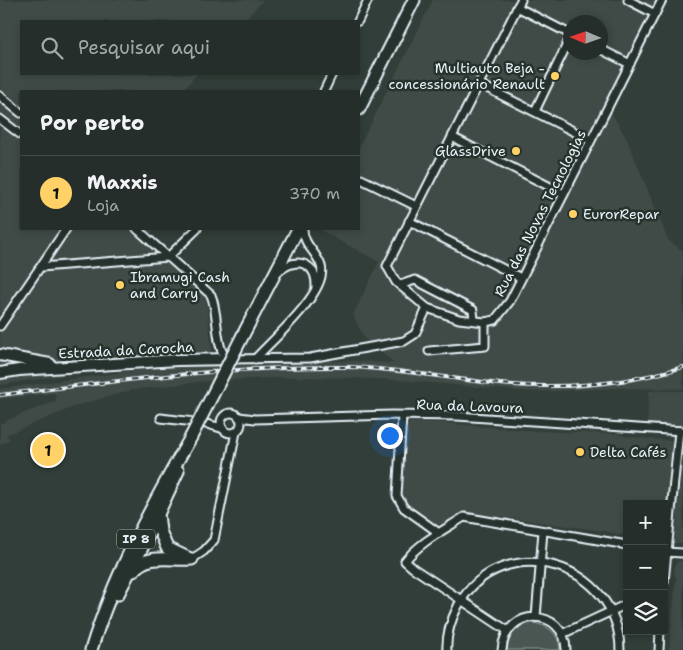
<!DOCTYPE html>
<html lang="pt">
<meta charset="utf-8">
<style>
body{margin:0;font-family:"Shantell Sans",sans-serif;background:#2e3633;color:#f1f3f6}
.controls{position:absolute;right:15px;bottom:15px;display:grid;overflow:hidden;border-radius:0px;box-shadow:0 2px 8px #0003}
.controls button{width:45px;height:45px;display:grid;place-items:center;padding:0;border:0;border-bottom:1px solid #424a47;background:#262e2b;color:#f1f3f6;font:25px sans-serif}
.compass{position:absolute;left:563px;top:15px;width:45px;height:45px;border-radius:50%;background:#262e2b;box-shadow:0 2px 8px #0003;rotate:272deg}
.you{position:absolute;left:389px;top:435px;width:18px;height:18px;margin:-12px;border:4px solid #fff;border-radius:50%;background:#1a73e8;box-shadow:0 0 0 8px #1a73e833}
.badge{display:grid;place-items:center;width:32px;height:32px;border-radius:50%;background:#ffd166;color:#111;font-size:16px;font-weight:700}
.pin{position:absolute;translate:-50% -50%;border:2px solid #fff;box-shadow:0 1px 5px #0006}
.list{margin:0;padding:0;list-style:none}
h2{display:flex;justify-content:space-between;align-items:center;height:65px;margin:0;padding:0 20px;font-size:21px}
h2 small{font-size:16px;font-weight:400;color:#a4a8a9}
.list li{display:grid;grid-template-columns:32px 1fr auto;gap:15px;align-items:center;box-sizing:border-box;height:75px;padding:0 20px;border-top:1px solid #424a47}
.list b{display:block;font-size:19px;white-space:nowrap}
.list p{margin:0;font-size:16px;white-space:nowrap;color:#a4a8a9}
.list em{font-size:16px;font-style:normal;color:#a4a8a9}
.icon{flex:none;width:28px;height:28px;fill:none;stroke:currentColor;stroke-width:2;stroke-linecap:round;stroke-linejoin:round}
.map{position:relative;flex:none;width:683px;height:650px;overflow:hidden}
.search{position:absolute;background:#262e2b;box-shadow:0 2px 8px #0003;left:20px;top:20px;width:340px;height:55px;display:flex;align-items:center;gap:12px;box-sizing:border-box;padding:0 18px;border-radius:0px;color:#a4a8a9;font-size:19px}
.panel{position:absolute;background:#262e2b;box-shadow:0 2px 8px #0003;left:20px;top:90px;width:340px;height:140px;border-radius:0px}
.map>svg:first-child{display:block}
.built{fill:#3f4b46;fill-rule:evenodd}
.green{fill:#495651;stroke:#98a4a4}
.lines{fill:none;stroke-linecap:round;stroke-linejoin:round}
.street-casing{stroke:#e8f1f8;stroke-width:11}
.secondary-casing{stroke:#e8f1f8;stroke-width:14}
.primary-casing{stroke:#e8f1f8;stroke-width:15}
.street{stroke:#26332d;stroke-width:7}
.secondary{stroke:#26332d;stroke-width:10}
.primary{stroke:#26332d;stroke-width:11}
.rail-casing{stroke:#e8f1f8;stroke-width:4}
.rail{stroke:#26332d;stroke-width:2;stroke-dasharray:5.5;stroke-linecap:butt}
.primary-bridge-casing{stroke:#e8f1f8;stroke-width:15;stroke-linecap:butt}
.primary-bridge{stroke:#26332d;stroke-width:11}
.poi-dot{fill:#ffd166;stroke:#26332d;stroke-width:2}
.labels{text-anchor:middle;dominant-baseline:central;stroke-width:5;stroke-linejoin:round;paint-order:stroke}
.shield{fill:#26332d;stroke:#aeb8bb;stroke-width:1}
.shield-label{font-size:12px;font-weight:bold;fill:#e8f1f8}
.poi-label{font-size:14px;fill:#e8f1f8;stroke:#26332d;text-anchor:start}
.street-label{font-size:14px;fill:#e8f1f8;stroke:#26332d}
</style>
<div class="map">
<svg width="683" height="650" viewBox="0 0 683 650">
<rect width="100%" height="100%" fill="#323e39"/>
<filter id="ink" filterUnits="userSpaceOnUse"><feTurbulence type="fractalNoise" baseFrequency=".02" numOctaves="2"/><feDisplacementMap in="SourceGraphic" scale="10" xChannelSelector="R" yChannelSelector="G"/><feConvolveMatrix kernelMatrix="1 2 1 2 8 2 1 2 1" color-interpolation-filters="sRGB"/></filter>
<g filter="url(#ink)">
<g class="built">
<polygon points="0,0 263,0 244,21 21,21 21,74 197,74 182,91 21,91 21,229 155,229 146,238 206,296 212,356 70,374 0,385"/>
<path d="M433,0H662L608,107L627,139L668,240L683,251V389L617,388L533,392L399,380L350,378L292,377L207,381L132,390L76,406L6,435L10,439L0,445V424L12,418L56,401L55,393L0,399V389L146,369L252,362L358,361L394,363L364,338L353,315L379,262L318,229H359V147ZM570,22H600V52H570Z"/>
<polygon points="649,391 683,391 683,428 647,424"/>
<polygon points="406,420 536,431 617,434 629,437 674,441 669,529 664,545 664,504 627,504 627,536 604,531 465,512 443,525 433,524 419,517 408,507 401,497"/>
<polygon points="683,449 683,543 674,543"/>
<polygon points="679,561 683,561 683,650 669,650 676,577 674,576 675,565"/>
</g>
<path class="green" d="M531,623C547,624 559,633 560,650H507C508,635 517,627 531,623Z"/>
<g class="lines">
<g class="street-casing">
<g id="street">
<polyline points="521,0 387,266 396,282 427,308 459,319 485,322 495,320 510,301 662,0"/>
<polyline points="628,0 655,14"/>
<polyline points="517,7 570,34"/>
<polyline points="358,21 368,0"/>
<polyline points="600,49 630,64"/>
<polyline points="479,84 591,140"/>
<polyline points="324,91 332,74"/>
<polyline points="0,96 21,113"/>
<polyline points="535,111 570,38"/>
<polyline points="0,119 21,135"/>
<polyline points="452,137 564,194"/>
<polyline points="361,179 416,206"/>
<polyline points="409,221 521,278"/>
<path d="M137,229L211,295C218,311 216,342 223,353C226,357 230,358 233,359L310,358L404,341L415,334L427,308"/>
<polyline points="168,257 197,229"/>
<polyline points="41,267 168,257"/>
<path d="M279,271C298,256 317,263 316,288"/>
<polyline points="400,285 415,280 473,310 474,320"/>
<polyline points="0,326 66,229"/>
<polyline points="429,351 485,346 485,322"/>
<path d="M255,359C271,341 329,291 321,266C317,252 303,245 303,229"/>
<circle cx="231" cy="423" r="10"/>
<polyline points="402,416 397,496 404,508 439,533"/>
<polyline points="239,417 255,419 392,415 457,416 683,431"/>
<path d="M161,418C181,421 202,421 221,428"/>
<polyline points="664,552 683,553"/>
<polyline points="192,559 204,551 214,540 236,432"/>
<polyline points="664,582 679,431"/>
<polyline points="536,617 543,531"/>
<path d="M508,631L413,568L405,561C420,542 444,530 464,517L627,545"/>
<polyline points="562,634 627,604"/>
<path d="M447,650C446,635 451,620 458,606C501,528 619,562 620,650"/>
<path d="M502,650C505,606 565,607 566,650"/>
<polyline points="659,650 660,631"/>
</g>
</g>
<g class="secondary-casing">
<g id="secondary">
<polyline points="0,355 50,364"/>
<polyline points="0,373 19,370 177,360 233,359"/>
</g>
</g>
<g class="primary-casing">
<g id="primary">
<polyline points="359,109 414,0"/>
<polyline points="243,335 298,229"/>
<polyline points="158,514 160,531 167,548 188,558"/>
<path d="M133,571C148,552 171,561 192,559"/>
<polyline points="118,594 145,542 178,471"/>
<path d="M91,650C114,575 152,505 191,437"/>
</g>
</g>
<use href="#street" class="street"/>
<use href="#secondary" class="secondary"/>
<use href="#primary" class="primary"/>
<g class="rail-casing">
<path id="rail" d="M0,395C115,381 230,366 346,367C398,368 448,379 500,384C560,389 625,385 683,367"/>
</g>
<use href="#rail" class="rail"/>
<g class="primary-bridge-casing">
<polyline id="primary-bridge" points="191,437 243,335"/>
</g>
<use href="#primary-bridge" class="primary-bridge"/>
</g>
</g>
<g class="poi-dot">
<circle cx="555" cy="76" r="5"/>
<circle cx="516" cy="151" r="5"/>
<circle cx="573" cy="214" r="5"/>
<circle cx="120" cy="285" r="5"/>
<circle cx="580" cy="452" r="5"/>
</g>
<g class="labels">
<rect class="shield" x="117" y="529.5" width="38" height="19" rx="4"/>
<g class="shield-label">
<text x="136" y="539">IP 8</text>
</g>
<g class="poi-label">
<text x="545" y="68" text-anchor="end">Multiauto Beja -<tspan x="545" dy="16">concessionário Renault</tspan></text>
<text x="506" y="151" text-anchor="end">GlassDrive</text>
<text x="583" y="214">EurorRepar</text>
<text x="130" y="277">Ibramugi Cash<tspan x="130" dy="16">and Carry</tspan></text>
<text x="590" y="452">Delta Cafés</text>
</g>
<g class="street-label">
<text transform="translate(540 213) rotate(-63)">Rua das Novas Tecnologias</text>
<text transform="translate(126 350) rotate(-3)">Estrada da Carocha</text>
<text transform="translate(470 406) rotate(2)">Rua da Lavoura</text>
</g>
</g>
</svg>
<div class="controls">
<button>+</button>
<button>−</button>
<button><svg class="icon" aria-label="layers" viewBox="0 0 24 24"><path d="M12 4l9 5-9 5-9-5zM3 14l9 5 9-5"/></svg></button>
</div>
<svg class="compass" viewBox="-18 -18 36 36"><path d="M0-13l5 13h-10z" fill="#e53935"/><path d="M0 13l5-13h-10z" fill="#a4a8a9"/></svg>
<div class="you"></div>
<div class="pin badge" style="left:48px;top:450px">1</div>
<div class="search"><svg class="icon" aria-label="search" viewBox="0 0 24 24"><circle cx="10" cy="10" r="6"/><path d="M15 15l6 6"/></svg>Pesquisar aqui</div>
<section class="panel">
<h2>Por perto<small></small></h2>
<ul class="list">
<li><span class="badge">1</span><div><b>Maxxis</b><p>Loja</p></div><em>370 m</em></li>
</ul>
</section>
</div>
